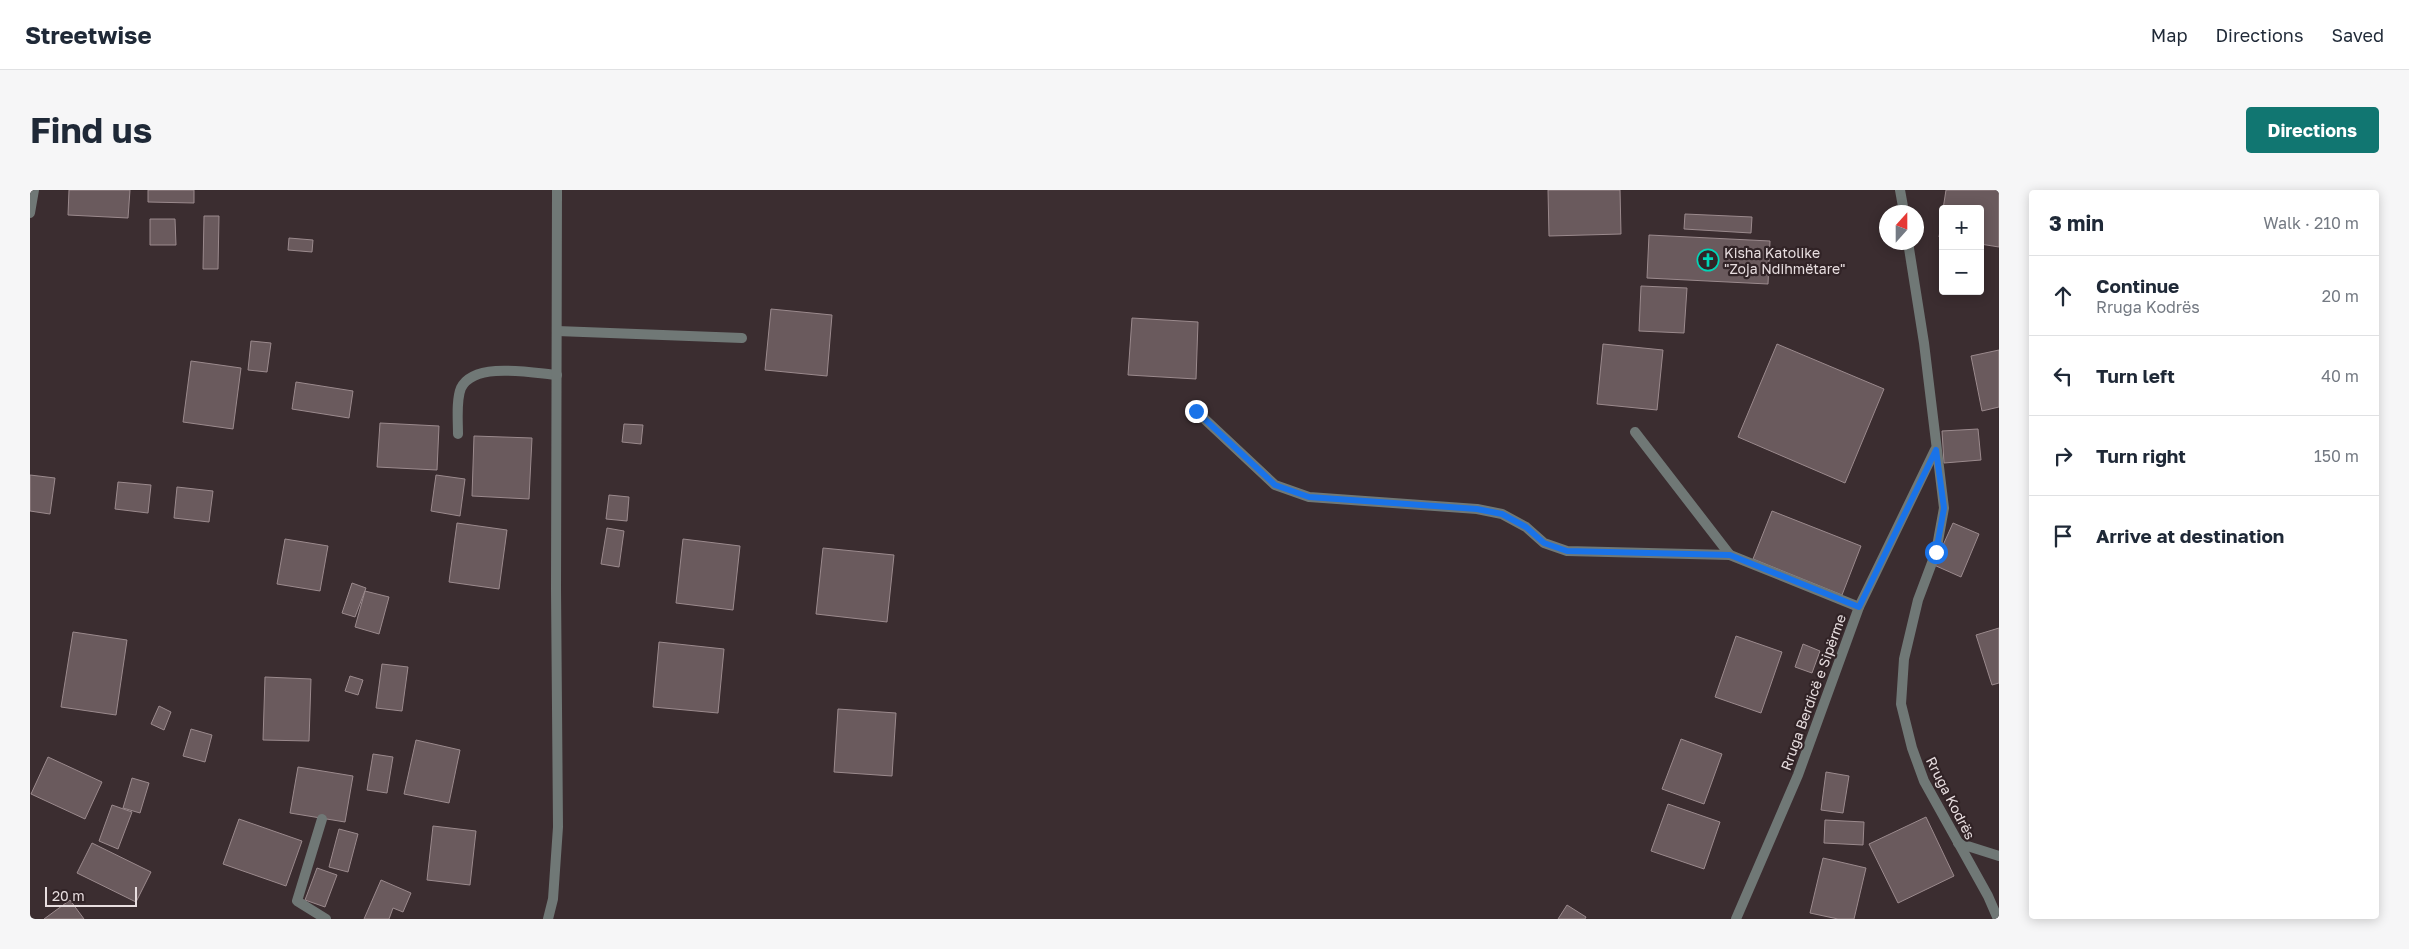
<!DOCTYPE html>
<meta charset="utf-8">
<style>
body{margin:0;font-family:"Golos Text",sans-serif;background:#f6f6f7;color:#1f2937}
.controls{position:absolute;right:15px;top:15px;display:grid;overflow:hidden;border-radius:5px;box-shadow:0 2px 12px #0003}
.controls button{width:45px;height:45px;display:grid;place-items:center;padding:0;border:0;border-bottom:1px solid #e0e1e3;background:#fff;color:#1f2937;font:25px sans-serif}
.compass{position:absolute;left:1849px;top:15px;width:45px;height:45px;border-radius:50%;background:#fff;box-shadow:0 2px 12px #0003;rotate:21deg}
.scale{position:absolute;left:15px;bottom:12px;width:92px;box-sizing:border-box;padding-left:5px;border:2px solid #e8dee0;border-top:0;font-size:14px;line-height:18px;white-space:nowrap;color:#e8dee0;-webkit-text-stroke:4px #312326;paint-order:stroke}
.stop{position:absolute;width:15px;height:15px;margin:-11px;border:4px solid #1a73e8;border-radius:50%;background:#fff}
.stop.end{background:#1a73e8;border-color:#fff;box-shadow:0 1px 5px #0008}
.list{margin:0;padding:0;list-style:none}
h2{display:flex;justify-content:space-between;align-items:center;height:65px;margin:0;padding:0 20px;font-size:21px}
h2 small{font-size:16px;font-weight:400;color:#747a83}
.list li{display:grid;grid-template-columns:32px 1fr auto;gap:15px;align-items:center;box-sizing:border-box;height:80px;padding:0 20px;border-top:1px solid #e0e1e3}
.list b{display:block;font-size:19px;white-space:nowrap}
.list p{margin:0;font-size:16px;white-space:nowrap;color:#747a83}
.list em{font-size:16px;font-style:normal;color:#747a83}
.icon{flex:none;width:28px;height:28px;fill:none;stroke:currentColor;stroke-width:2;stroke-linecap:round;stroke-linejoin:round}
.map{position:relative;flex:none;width:1969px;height:729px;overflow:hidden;border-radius:5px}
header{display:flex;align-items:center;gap:30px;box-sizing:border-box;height:70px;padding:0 25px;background:#fff;border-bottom:1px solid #e0e1e3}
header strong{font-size:24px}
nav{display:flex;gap:28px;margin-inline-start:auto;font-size:18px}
.intro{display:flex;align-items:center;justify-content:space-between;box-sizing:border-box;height:120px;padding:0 30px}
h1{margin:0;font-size:35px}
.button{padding:12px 22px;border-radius:5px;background:#117671;color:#fff;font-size:18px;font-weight:700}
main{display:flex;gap:30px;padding:0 30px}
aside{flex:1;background:#fff;border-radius:5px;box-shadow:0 2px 12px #0003}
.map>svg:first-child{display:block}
.building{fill:#6a5a5d;stroke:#9b8a8d}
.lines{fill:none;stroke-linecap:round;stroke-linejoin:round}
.lane{stroke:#707876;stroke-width:10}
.street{stroke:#707876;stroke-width:10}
.route{stroke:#1a73e8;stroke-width:6}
.labels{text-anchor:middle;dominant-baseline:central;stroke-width:4.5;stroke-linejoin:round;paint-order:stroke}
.poi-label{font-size:14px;fill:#e8dee0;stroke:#312326;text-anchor:start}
.street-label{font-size:14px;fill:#e8dee0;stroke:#312326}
</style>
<header>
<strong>Streetwise</strong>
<nav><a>Map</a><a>Directions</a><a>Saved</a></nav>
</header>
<div class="intro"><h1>Find us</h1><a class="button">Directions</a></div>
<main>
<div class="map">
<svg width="1969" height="729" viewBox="0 0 1969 729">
<rect width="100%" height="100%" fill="#3b2d30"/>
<g class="building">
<polygon points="39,0 100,0 98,28 38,25"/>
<polygon points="118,0 164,0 164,13 118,12"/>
<polygon points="1518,0 1590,0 1591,44 1519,46"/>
<polygon points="1916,0 1969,0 1969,57 1950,54 1950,19 1913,19"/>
<polygon points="1913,23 1913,48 1909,47"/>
<polygon points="1655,24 1722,27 1721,43 1654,39"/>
<polygon points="174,26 189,26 188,79 173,79"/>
<polygon points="120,29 145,29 146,55 120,55"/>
<polygon points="1619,45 1740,51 1738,94 1617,88"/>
<polygon points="259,48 283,50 282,62 258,60"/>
<polygon points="1611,96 1657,98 1654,143 1609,141"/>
<polygon points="741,119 802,125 797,186 735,180"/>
<polygon points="1102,128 1168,132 1166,189 1098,185"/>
<polygon points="221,151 241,153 237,182 218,180"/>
<polygon points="1573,154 1633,160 1627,220 1567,214"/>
<polygon points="1747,154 1854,199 1815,293 1708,247"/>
<polygon points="1969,160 1969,217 1952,221 1941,166"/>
<polygon points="161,171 211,178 203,239 153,232"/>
<polygon points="266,192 323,201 319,228 262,219"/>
<polygon points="350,233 409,236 407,280 347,277"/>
<polygon points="594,234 613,235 611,254 592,252"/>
<polygon points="1948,239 1951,270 1914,273 1912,241"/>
<polygon points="444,246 502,248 499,309 442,306"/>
<polygon points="0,285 25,288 20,324 0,321"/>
<polygon points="406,285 435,289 430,326 401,321"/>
<polygon points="88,292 121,295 118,323 85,319"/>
<polygon points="147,297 183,301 179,332 144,328"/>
<polygon points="579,305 599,307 597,331 576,329"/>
<polygon points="1742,321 1831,356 1812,405 1723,369"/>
<polygon points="427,333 477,340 469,399 419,392"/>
<polygon points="1923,333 1949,344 1931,387 1904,375"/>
<polygon points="577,338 594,341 589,377 571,374"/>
<polygon points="255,349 298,356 290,401 247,394"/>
<polygon points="653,349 710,356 703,420 646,413"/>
<polygon points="793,358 864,365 857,432 786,424"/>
<polygon points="322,393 336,398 325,427 312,423"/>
<polygon points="335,401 359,407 349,444 325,437"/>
<polygon points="1969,438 1969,493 1962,495 1946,445"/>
<polygon points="43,442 97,450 86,525 31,517"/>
<polygon points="1706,446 1752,462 1731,523 1685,507"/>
<polygon points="629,452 694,459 688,523 623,517"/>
<polygon points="1773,454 1790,461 1782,483 1765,477"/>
<polygon points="352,474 378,477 372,521 346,518"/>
<polygon points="320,486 333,490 328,505 315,501"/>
<polygon points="235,487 281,489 279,551 233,550"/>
<polygon points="129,516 141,522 134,540 121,534"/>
<polygon points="808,519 866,523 862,586 804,582"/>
<polygon points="161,539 182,545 175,572 153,566"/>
<polygon points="1651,549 1692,564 1674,614 1632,599"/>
<polygon points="386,550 430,560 419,613 374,604"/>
<polygon points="343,564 363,567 357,603 337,600"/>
<polygon points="18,567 72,592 55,629 1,604"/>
<polygon points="268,577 323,586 315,632 260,623"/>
<polygon points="1796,582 1819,586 1813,623 1791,620"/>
<polygon points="102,588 119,593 110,623 93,618"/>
<polygon points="1638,614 1690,632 1674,679 1621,661"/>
<polygon points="82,615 102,622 88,659 69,651"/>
<polygon points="1896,627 1924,686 1868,713 1839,654"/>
<polygon points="209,629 272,651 256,696 193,674"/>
<polygon points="1795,630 1834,632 1833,655 1794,653"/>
<polygon points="403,636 446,641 440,695 397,690"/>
<polygon points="309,639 328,644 318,682 299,677"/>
<polygon points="62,653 121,682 106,712 47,683"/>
<polygon points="1793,668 1836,678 1824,729 1808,729 1780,723"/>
<polygon points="287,678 307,685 295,717 275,710"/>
<polygon points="351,690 381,703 373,722 363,718 359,729 334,729"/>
<polygon points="40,710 54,729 14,729"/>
<polygon points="1537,715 1556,727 1555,729 1528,729"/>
</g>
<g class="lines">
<g class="lane">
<polyline points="527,141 712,148"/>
<polyline points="1166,221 1245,295 1279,307 1447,319 1472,324 1496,337 1514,353 1537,361 1700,365 1829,417"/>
<polyline points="1605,242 1700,365"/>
<path d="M428,244C428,231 426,210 431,198C444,171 502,183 527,185"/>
<polyline points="1928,653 1969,666"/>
</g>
<g class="street">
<polyline points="1870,0 1874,22"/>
<polyline points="0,23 4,0"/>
<polyline points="1878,52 1894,153 1914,318 1906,362 1888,410 1874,469 1871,514 1882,558 1894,591 1958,706 1968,729"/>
<polyline points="292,629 267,711 296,729"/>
<polyline points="518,729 523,709 528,637 526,399 527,0"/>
<polyline points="1706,729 1768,585 1829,417 1905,260"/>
</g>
</g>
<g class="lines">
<polyline class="route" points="1166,221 1245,295 1279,307 1447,319 1472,324 1496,337 1514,353 1537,361 1700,365 1829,417 1906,260 1914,318 1906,362"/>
</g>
<defs>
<g id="church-ring" transform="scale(1.125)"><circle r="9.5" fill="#312326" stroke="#00d5b7" stroke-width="1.5"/><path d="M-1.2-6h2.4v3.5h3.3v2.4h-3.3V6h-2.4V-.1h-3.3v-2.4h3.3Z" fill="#00d5b7"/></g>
</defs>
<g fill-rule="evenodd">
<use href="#church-ring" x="1678" y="70"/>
</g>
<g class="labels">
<g class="poi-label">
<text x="1694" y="62">Kisha Katolike<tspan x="1694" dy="16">"Zoja Ndihmëtare"</tspan></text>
</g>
<g class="street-label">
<text transform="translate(1783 502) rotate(-70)">Rruga Berdicë e Sipërme</text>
<text transform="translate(1921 608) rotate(63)">Rruga Kodrës</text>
</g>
</g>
</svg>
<div class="controls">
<button>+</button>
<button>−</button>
</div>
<svg class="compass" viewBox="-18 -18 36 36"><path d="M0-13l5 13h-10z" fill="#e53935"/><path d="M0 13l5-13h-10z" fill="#747a83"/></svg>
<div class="scale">20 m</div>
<div class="stop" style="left:1906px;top:362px"></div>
<div class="stop end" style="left:1166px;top:221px"></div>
</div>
<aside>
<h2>3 min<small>Walk · 210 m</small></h2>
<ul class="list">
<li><svg class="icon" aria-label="ahead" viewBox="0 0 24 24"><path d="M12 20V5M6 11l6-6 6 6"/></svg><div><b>Continue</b><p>Rruga Kodrës</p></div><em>20 m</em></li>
<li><svg class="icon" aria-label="left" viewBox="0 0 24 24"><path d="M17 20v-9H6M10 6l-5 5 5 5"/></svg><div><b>Turn left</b></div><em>40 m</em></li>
<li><svg class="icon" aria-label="right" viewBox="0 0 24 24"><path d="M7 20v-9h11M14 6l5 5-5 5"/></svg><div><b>Turn right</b></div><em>150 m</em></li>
<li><svg class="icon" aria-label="arrive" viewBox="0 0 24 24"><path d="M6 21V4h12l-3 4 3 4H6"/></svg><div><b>Arrive at destination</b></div></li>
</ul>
</aside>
</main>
